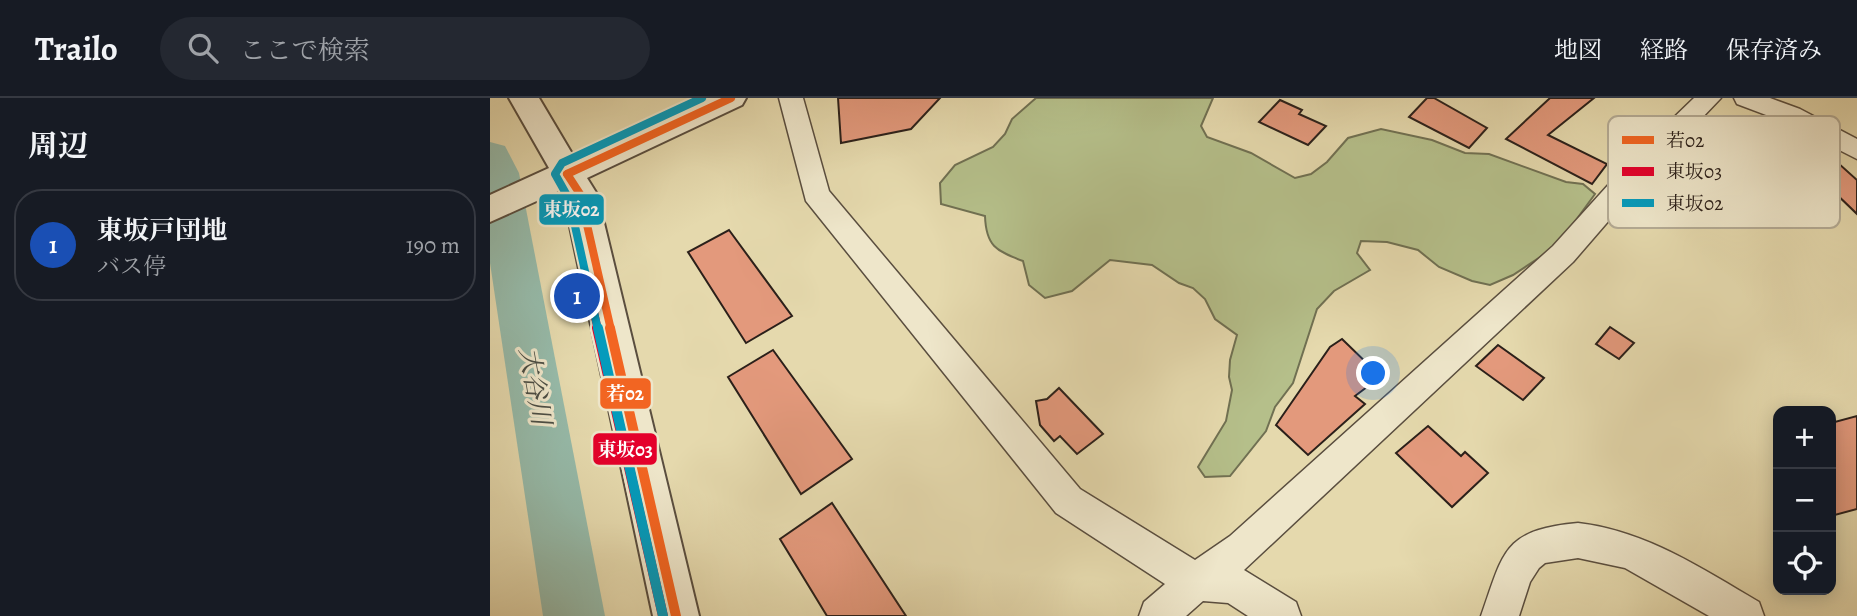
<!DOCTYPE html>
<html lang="ja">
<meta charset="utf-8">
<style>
body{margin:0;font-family:Alegreya,"Noto Serif JP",serif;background:#242831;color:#f1f3f6}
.controls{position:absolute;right:21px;bottom:21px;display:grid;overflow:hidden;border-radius:14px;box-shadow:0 4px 18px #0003}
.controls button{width:63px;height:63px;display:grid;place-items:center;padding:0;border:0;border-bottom:2px solid #363941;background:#171b24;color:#f1f3f6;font:35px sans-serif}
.you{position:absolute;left:884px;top:276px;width:24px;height:24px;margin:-18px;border:5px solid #fff;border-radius:50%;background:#1a73e8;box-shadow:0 0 0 10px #1a73e833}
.badge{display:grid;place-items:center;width:46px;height:46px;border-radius:50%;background:#7c3aed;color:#fff;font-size:23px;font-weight:700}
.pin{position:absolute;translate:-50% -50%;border:4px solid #fff;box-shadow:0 2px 7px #0006}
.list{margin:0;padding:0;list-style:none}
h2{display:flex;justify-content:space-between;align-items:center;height:91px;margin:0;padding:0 28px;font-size:30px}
h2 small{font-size:23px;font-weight:400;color:#9ea1a6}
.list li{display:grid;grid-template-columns:46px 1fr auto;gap:21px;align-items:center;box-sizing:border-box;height:112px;margin:0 14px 14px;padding:0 14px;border:2px solid #363941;border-radius:28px}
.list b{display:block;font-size:26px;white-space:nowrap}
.list p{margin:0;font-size:23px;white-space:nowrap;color:#9ea1a6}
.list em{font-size:23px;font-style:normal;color:#9ea1a6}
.icon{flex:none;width:38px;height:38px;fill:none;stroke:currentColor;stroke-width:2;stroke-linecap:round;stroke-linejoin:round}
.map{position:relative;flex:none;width:1367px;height:518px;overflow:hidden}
header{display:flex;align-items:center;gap:42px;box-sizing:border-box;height:98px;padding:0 35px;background:#171b24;border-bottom:2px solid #363941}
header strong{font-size:33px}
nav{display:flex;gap:38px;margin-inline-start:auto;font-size:24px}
.search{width:490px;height:63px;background:#242831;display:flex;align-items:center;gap:18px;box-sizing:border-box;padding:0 24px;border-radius:38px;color:#9ea1a6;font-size:26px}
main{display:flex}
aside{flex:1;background:#171b24}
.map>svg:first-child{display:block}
.green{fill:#b5bf8a;stroke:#707052;stroke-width:2}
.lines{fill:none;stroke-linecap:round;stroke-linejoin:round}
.river{fill:#96baa9;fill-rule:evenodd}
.building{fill:#e3997c;stroke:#2b201a;stroke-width:2}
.minor-casing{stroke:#5a4e3f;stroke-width:3}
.tertiary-casing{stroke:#5a4e3f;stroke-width:4}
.minor{fill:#eee6ca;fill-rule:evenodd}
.tertiary{fill:#eee6ca;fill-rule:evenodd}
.bus-1-far1-casing{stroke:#eee6ca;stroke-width:12}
.bus-1-casing{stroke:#eee6ca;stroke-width:15}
.bus-2-far1-casing{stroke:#eee6ca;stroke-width:12}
.bus-2-casing{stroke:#eee6ca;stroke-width:15}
.bus-3-far1-casing{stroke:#eee6ca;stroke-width:12}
.bus-3-casing{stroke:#eee6ca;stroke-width:15}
.bus-1-far1{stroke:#f26522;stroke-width:8}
.bus-1{stroke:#f26522;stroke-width:10}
.bus-2-far1{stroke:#e4002b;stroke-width:8}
.bus-2{stroke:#e4002b;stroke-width:10}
.bus-3-far1{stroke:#049bbc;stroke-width:8}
.bus-3{stroke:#049bbc;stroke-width:10}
.labels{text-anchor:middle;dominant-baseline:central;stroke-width:6;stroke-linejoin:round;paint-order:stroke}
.water-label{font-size:26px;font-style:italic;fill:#4b4e45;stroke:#eee6ca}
.key{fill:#eee6ca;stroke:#b4ab95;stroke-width:2}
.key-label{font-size:19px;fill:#2b201a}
.line-badge{stroke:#eee6ca;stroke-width:2.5}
.badge-label{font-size:19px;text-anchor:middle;font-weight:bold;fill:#fff}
</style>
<header>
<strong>Trailo</strong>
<div class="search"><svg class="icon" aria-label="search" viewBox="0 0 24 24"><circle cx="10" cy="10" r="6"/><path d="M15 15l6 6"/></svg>ここで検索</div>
<nav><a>地図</a><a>経路</a><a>保存済み</a></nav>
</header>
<main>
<aside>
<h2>周辺<small></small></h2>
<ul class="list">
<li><span class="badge" style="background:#1a4fb4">1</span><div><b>東坂戸団地</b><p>バス停</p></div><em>190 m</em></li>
</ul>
</aside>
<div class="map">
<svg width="1367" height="518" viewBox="0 0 1367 518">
<rect width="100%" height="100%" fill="#e5d9ad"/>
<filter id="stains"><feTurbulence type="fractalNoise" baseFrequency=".00286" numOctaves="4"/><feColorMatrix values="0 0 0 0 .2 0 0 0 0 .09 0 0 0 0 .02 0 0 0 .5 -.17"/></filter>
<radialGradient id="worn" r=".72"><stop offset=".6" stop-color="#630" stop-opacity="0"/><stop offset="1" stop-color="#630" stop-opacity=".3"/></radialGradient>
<path class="green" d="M546,0H723L711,28L717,39L761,55L805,80L821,76L837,64L858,40L891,31L942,42L975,55L999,56L1076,84L1093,86L1105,96L1067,148L1023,177L1000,187L982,183L949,169L928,152L897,144L871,143L867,155L880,172L844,193L827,211L803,285L785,309L776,333L740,378L715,379L708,369L736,323L742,292L739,279L740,262L747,237L725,221L715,201L703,190L689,185L662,167L620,162L582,193L555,200L539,187L533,163C506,153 496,148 495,118L451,106L450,85L465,67L503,49L515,36L522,21Z"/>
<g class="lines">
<polygon class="river" points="0,44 15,48 29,75 115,518 53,518 0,165"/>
</g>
<g class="building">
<polygon points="348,0 450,0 421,31 351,45"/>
<polygon points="937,0 944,0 997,30 979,50 919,19"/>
<polygon points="1060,0 1104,0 1058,37 1117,66 1102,86 1016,41"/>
<polygon points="790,2 812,12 809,16 836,28 818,47 769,24"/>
<polygon points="1273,19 1294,29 1290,33 1337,55 1367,82 1367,116 1286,38 1278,47 1258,38"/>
<polygon points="239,132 302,218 256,245 198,154"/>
<polygon points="1120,229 1144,245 1129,261 1106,246"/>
<polygon points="852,241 883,271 877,275 885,283 865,298 875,306 818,357 786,327 840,249"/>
<polygon points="1008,247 1054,280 1033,302 986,268"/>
<polygon points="283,252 362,361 311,396 238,279"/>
<polygon points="569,290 613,336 587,356 570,338 564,343 550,327 546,303 557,301"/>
<polygon points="1367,318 1367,411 1341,418 1341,325"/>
<polygon points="938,328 971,358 975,354 998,375 962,409 906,355"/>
<polygon points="342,405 416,518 337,518 290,441"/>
</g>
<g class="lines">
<g class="minor-casing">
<g id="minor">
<polygon points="289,0 313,0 339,93 590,391 705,462 740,438 1063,148 1148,54 1204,0 1231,0 1166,68 1083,164 754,472 806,504 811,518 758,518 738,505 713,503 696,518 649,518 654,504 675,486 566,415 316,103"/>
<polygon points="1244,0 1280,0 1310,11 1367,41 1367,61 1292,23 1247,6"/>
<path d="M1088,425C1156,433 1211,470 1269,504L1274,518H1219L1135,470L1088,460L1055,465L1049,470L1040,484L1029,518H991C1014,453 1013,432 1088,425Z"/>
</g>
</g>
<g class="tertiary-casing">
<polygon id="tertiary" points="19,0 49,0 84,59 215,0 256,0 252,7 97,80 107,96 209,518 163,518 73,96 71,92 0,124 0,97 59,70"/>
</g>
<use href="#minor" class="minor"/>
<use href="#tertiary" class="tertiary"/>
<g class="bus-1-far1-casing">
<g id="bus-1-far1">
<polyline points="77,76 90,96 121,232"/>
<polyline points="77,76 241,0"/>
</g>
</g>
<g class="bus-1-casing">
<polyline id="bus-1" points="120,230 186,518"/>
</g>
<g class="bus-2-far1-casing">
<polyline id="bus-2-far1" points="97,184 108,232"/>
</g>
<g class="bus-2-casing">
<polyline id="bus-2" points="107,230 173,518"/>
</g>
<g class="bus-3-far1-casing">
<polyline id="bus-3-far1" points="108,232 79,101 65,76 72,65 212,0"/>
</g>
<g class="bus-3-casing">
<polyline id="bus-3" points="108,230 173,518"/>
</g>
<use href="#bus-1-far1" class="bus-1-far1"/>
<use href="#bus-1" class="bus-1"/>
<use href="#bus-2-far1" class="bus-2-far1"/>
<use href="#bus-2" class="bus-2"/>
<use href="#bus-3-far1" class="bus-3-far1"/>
<use href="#bus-3" class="bus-3"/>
</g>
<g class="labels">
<g class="water-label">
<text transform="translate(45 288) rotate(80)">大谷川</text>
</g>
</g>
<rect x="1118" y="18" width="232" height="112" rx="10" class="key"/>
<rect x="1132" y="38" width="32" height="8" fill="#f26522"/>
<rect x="1132" y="69" width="32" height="9" fill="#e4002b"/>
<rect x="1132" y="101" width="32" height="8" fill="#049bbc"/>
<g class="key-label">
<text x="1176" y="49">若02</text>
<text x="1176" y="80">東坂03</text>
<text x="1176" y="112">東坂02</text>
</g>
<g class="line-badge">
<rect x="48" y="95" width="67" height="33" rx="7" fill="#049bbc"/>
<rect x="109" y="279" width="53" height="33" rx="7" fill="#f26522"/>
<rect x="102" y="334" width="66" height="34" rx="7" fill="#e4002b"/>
</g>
<g class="badge-label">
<text x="81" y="118">東坂02</text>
<text x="135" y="302">若02</text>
<text x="135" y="358">東坂03</text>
</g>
<rect width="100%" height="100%" filter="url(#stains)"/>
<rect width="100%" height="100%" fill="url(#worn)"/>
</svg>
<div class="controls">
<button>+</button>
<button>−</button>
<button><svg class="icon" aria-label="locate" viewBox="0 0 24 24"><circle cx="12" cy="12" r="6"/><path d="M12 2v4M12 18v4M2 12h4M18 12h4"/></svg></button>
</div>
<div class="you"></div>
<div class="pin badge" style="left:87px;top:198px;background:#1a4fb4">1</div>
</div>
</main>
